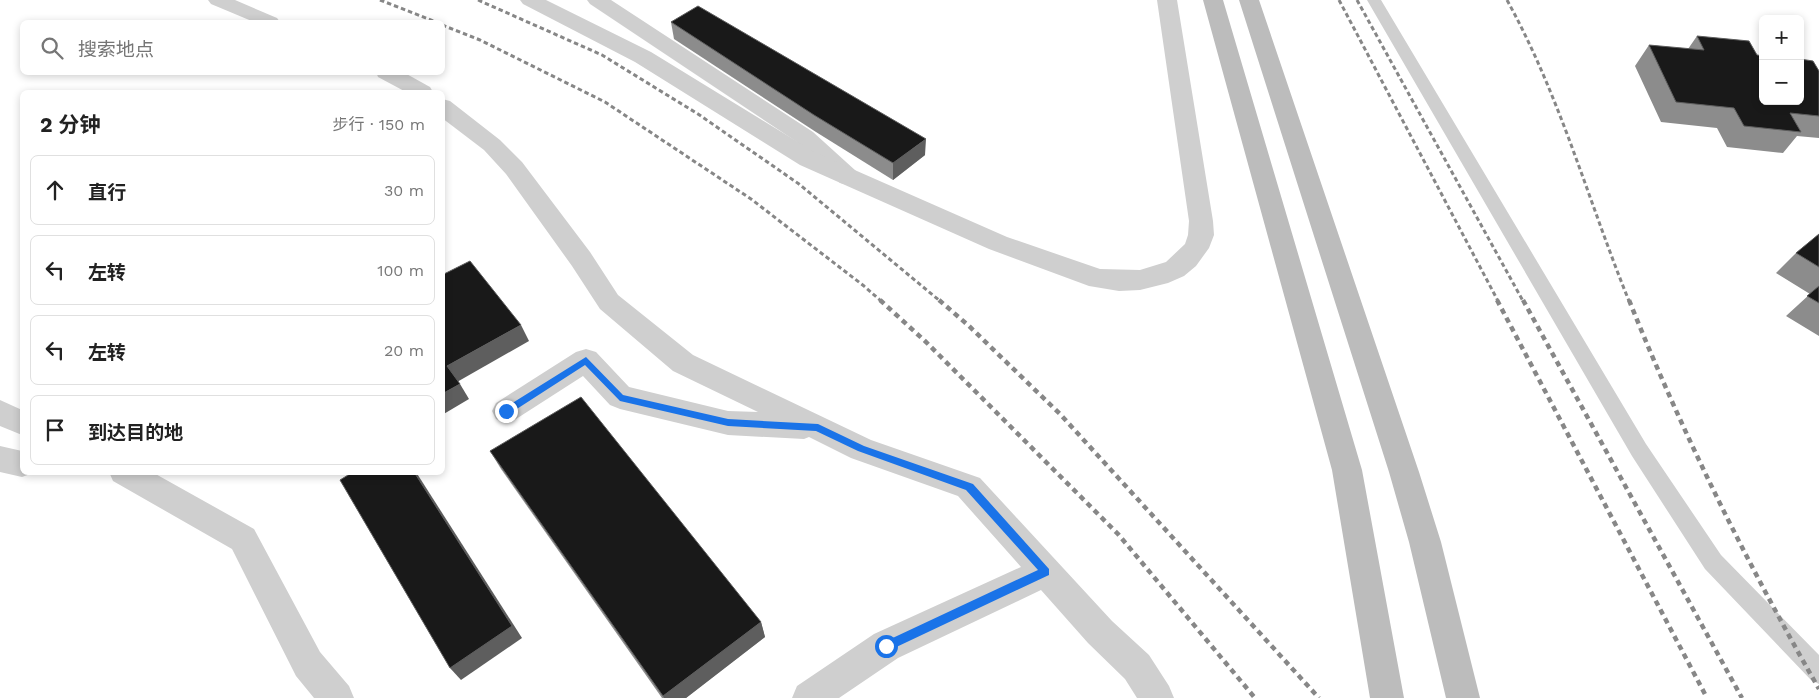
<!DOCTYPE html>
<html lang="zh">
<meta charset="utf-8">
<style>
body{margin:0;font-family:"Work Sans","Noto Sans SC",sans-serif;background:#f6f6f6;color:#222}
.controls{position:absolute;right:15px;top:15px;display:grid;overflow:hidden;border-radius:8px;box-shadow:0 2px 8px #0003}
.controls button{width:45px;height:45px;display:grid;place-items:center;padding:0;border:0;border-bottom:1px solid #e0e0e0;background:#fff;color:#222;font:25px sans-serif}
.stop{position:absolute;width:15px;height:15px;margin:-11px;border:4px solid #1a73e8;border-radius:50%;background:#fff}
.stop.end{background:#1a73e8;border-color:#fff;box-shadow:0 1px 5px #0008}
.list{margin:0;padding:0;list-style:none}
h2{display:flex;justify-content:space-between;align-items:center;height:65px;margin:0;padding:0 20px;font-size:21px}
h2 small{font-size:16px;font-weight:400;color:#767676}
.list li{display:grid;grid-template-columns:32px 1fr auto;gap:15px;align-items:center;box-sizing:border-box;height:70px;margin:0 10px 10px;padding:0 10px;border:1px solid #e0e0e0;border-radius:8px}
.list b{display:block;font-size:19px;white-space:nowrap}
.list em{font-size:16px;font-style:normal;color:#767676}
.icon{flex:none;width:28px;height:28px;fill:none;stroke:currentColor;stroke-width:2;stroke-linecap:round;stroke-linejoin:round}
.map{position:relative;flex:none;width:1819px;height:698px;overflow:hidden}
.search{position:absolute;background:#fff;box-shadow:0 2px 8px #0003;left:20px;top:20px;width:425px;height:55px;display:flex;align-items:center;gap:12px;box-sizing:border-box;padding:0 18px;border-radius:8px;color:#767676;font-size:19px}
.panel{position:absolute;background:#fff;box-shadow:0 2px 8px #0003;left:20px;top:90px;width:425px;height:385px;border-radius:8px}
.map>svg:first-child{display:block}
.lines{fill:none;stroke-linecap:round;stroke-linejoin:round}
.service{fill:#cfcfcf;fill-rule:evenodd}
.minor{fill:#cfcfcf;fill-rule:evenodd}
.tertiary{fill:#cfcfcf;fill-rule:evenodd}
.secondary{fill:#bcbcbc;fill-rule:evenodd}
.rail-far1{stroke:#878787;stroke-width:3;stroke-dasharray:4.5 3;stroke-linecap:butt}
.rail{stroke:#878787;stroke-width:4.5;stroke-dasharray:5.5 4.5;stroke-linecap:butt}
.wall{fill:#8c8c8c}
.shaded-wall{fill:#5e5e5e}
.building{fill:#191919;stroke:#5e5e5e}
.route{fill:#1a73e8}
</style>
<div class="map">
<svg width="1819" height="698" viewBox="0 0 1819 698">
<rect width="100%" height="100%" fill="#fff"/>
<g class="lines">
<polygon class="service" points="1367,0 1381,0 1646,444 1721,555 1819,655 1819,684 1811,680 1705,569 1632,456"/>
<g class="minor">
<polygon points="208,0 235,0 277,18 280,22 254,22 211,4"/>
<polygon points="587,0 611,0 813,132 856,171 860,177 856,183 848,185 840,183 797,142 590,4"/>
<polygon points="376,72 403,72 430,87 433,92 406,92 378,77"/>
<polygon points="442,99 450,101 500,140 522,162 590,252 618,295 693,355 871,440 980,478 1112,621 1149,655 1169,686 1174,698 1137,698 1125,679 1088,643 1041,590 898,658 839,698 792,698 797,686 874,634 1021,567 958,496 851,458 809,437 804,439 728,435 620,409 610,405 583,376 516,419 506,423 496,419 492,411 496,403 576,352 586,349 596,352 629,387 728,411 758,412 673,371 600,309 572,266 506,174 484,150 442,118"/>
<polygon points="0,400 22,410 22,435 0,426"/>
<polygon points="0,446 22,451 22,472 33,473 22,477 0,472"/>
<polygon points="109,472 152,472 254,529 320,652 349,686 354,698 314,698 296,676 232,549 113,481"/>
</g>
<polygon class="tertiary" points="520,0 546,0 651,52 816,153 1007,237 1100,269 1140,270 1166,262 1185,244 1188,235 1189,221 1157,0 1177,0 1213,221 1214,235 1209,248 1196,266 1184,276 1168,283 1140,290 1119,291 1089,286 989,249 800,165 635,62 523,4"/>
<g class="secondary">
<polygon points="1203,0 1223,0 1362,470 1404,698 1370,698 1332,470"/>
<polygon points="1239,0 1259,0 1419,472 1441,542 1480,698 1446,698 1409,542 1389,472"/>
</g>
<g class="rail-far1">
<polyline points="380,0 436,22"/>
<polyline points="478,0 602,55 698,114 799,184 940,301"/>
<polyline points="1339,0 1498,301"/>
<polyline points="1357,0 1523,301"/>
<path d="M1507,0C1560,96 1588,200 1629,301"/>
<polyline points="442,25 480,40 605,102 751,199 864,286 881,301"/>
</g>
<g class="rail">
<polyline points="880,300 926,342 1118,534 1255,698"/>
<polyline points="939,300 969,326 1060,414 1319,698"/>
<polyline points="1497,300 1707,698"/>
<polyline points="1523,300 1742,698"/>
<path d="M1629,300C1683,435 1747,563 1819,689"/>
</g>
</g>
<g class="wall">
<polygon points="671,22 925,155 893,180 816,132 674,39"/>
<polygon points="1697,36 1757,55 1819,71 1819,138 1797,136 1783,153 1727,147 1717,128 1661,122 1635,66 1649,45 1688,49"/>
<polygon points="1819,234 1819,336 1786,316 1810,294 1776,273 1796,253"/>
<polygon points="490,451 761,622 765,637 686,698 662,698 501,469"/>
</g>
<g class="shaded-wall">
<polygon points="926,139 925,155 893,180 893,163"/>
<polygon points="521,325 529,341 457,382 447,366"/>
<polygon points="460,384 469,399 442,415 442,394"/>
<polygon points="414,472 416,472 522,638 461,680 450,668"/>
<polygon points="761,622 765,637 686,698 664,698 663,696"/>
</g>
<g class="building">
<polygon points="698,6 926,139 893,163 814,115 671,22"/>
<polygon points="1697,36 1749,41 1757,55 1763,56 1763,101 1800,101 1800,59 1813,61 1819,71 1819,116 1790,113 1801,132 1744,126 1734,108 1676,102 1649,45 1704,50"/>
<polygon points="1819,234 1819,267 1796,253"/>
<polygon points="470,261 521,325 447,366 460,384 442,394 442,275"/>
<polygon points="1819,286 1819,303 1807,296"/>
<polygon points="581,397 761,622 663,696 490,451"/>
<polygon points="353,472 414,472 512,626 450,668 340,480"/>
</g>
<polygon class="route" points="586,357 623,395 728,419 818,424 864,446 973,484 1049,569 1049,575 890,650 882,650 882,643 1038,570 966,490 858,451 816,431 728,426 620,401 585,365 509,414 503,414 503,409"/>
</svg>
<div class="controls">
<button>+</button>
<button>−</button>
</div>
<div class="stop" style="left:886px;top:646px"></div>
<div class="stop end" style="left:506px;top:411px"></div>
<div class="search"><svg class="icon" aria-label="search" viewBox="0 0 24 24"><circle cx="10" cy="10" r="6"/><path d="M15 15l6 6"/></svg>搜索地点</div>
<section class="panel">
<h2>2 分钟<small>步行 · 150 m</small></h2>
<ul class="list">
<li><svg class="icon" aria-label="ahead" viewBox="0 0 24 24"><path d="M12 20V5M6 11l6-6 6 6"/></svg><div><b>直行</b></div><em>30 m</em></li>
<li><svg class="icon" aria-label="left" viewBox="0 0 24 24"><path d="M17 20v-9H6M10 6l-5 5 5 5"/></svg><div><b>左转</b></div><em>100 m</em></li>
<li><svg class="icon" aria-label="left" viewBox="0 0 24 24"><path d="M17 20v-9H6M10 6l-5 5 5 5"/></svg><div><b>左转</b></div><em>20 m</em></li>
<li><svg class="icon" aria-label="arrive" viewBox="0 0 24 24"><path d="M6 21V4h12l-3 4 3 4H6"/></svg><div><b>到达目的地</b></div></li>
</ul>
</section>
</div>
